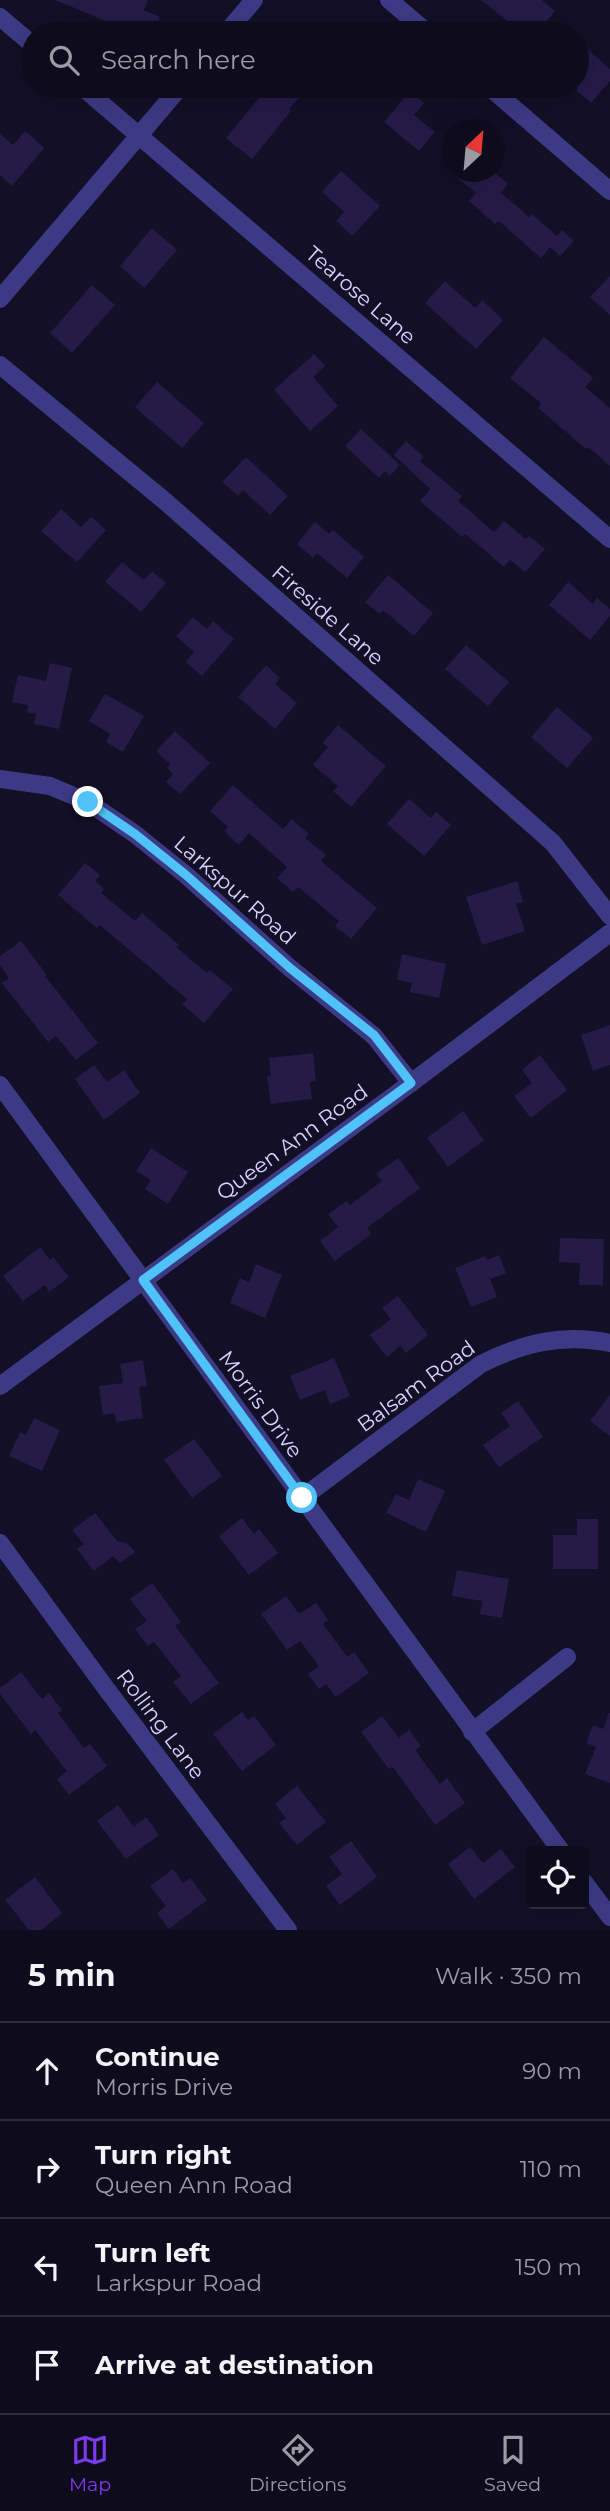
<!DOCTYPE html>
<meta charset="utf-8">
<style>
body{margin:0;font-family:Montserrat,sans-serif;background:#171425;color:#f1f3f6}
.controls{position:absolute;right:21px;bottom:21px;display:grid;overflow:hidden;border-radius:7px;box-shadow:0 7px 28px #0002}
.controls button{width:63px;height:63px;display:grid;place-items:center;padding:0;border:0;border-bottom:2px solid #2e2b3b;background:#0e0b1c;color:#f1f3f6;font:35px sans-serif}
.compass{position:absolute;left:442px;top:119px;width:63px;height:63px;border-radius:50%;background:#0e0b1c;box-shadow:0 7px 28px #0002;rotate:26deg}
.stop{position:absolute;width:21px;height:21px;margin:-16px;border:5px solid #4fc3f7;border-radius:50%;background:#fff}
.stop.end{background:#4fc3f7;border-color:#fff;box-shadow:0 2px 7px #0008}
.list{margin:0;padding:0;list-style:none}
h2{display:flex;justify-content:space-between;align-items:center;height:91px;margin:0;padding:0 28px;font-size:30px}
h2 small{font-size:23px;font-weight:400;color:#9b9ba3}
.list li{display:grid;grid-template-columns:46px 1fr auto;gap:21px;align-items:center;box-sizing:border-box;height:98px;padding:0 28px;border-top:2px solid #2e2b3b}
.list b{display:block;font-size:26px;white-space:nowrap}
.list p{margin:0;font-size:23px;white-space:nowrap;color:#9b9ba3}
.list em{font-size:23px;font-style:normal;color:#9b9ba3}
.icon{flex:none;width:38px;height:38px;fill:none;stroke:currentColor;stroke-width:2;stroke-linecap:round;stroke-linejoin:round}
.map{position:relative;flex:none;width:610px;height:1930px;overflow:hidden}
.search{position:absolute;background:#0e0b1c;box-shadow:0 7px 28px #0002;left:21px;right:21px;top:21px;height:77px;display:flex;align-items:center;gap:18px;box-sizing:border-box;padding:0 24px;border-radius:38px;color:#9b9ba3;font-size:26px}
.sheet{height:483px;background:#0e0b1c}
nav{display:flex;justify-content:space-around;align-items:center;box-sizing:border-box;height:98px;border-top:2px solid #2e2b3b;background:#0e0b1c;font-size:19px;color:#9b9ba3}
nav a{display:grid;justify-items:center;gap:4px}
nav .on{color:#7c3aed}
.map>svg:first-child{display:block}
.building{fill:#241b47}
.lines{fill:none;stroke-linecap:round;stroke-linejoin:round}
.minor{stroke:#3d3a85;stroke-width:18}
.route{stroke:#4fc3f7;stroke-width:9}
.labels{text-anchor:middle;dominant-baseline:central;stroke-width:5;stroke-linejoin:round;paint-order:stroke}
.street-label{font-size:21px;fill:#d9d4ff;stroke:#130f26}
</style>
<div class="map">
<svg width="610" height="1930" viewBox="0 0 610 1930">
<rect width="100%" height="100%" fill="#130f26"/>
<g class="building">
<polygon points="55,0 148,0 144,10 160,17 154,33 135,33"/>
<polygon points="481,0 542,0 555,11 537,33 522,33"/>
<polygon points="577,40 610,69 610,81 591,103 577,91"/>
<polygon points="269,86 310,86 289,109 291,111 252,159 226,138"/>
<polygon points="410,91 424,103 414,115 435,132 419,151 384,122"/>
<polygon points="25,131 44,148 12,186 0,175 0,134 13,145"/>
<polygon points="341,171 380,206 352,236 336,221 344,212 322,192"/>
<polygon points="450,172 494,172 508,184 501,193 529,217 532,214 557,236 562,230 574,241 560,256 550,247 541,258 499,221 495,224 469,201 476,193"/>
<polygon points="152,228 177,250 144,288 120,266"/>
<polygon points="610,276 610,315 590,297"/>
<polygon points="445,281 475,308 482,300 503,320 476,349 425,303"/>
<polygon points="92,285 115,305 72,353 50,333"/>
<polygon points="544,337 593,378 585,387 610,408 610,466 588,447 586,449 538,408 541,403 510,378"/>
<polygon points="314,354 325,366 313,377 338,406 310,431 274,390"/>
<polygon points="157,382 204,423 182,448 135,407"/>
<polygon points="361,429 400,465 390,476 385,471 379,478 345,446"/>
<polygon points="406,441 424,457 420,461 462,496 458,501 494,532 504,521 526,539 529,536 545,549 525,572 510,560 504,567 465,534 462,537 420,501 430,489 394,455"/>
<polygon points="246,457 288,496 270,515 243,490 238,496 222,482"/>
<polygon points="61,509 81,527 91,517 106,530 77,562 41,531"/>
<polygon points="315,522 329,534 333,530 364,557 347,578 317,553 313,558 297,544"/>
<polygon points="122,562 144,580 152,571 166,583 141,612 105,582"/>
<polygon points="388,575 433,613 414,636 383,610 380,614 365,602"/>
<polygon points="568,582 593,604 597,598 610,609 610,616 590,640 549,605"/>
<polygon points="193,617 207,629 213,621 234,639 202,676 186,662 194,652 176,636"/>
<polygon points="466,645 509,682 488,706 445,669"/>
<polygon points="50,663 72,668 59,729 34,724 36,714 27,712 28,705 12,702 18,675 46,681"/>
<polygon points="266,665 280,678 275,684 297,703 275,729 238,697"/>
<polygon points="105,694 144,716 123,752 106,742 110,734 89,721"/>
<polygon points="557,707 593,738 567,768 531,737"/>
<polygon points="338,725 386,766 351,807 333,791 338,786 313,765 328,747 323,743"/>
<polygon points="175,731 210,763 180,794 166,782 173,774 167,768 170,764 156,751"/>
<polygon points="233,785 283,829 292,819 309,834 305,838 326,855 321,861 377,908 351,939 335,926 339,921 298,887 293,892 277,878 287,867 249,833 239,845 224,831 228,827 210,811"/>
<polygon points="409,799 431,818 436,812 451,825 424,856 387,824"/>
<polygon points="85,863 100,875 95,881 104,889 101,893 135,921 142,913 179,945 176,947 207,973 210,970 233,989 204,1023 182,1004 187,999 100,925 97,928 58,895"/>
<polygon points="517,881 523,902 516,904 525,931 482,945 466,897"/>
<polygon points="21,941 47,975 45,976 98,1043 76,1060 56,1036 48,1042 2,983 9,978 0,965 0,956"/>
<polygon points="402,954 446,964 439,998 410,992 412,983 397,980"/>
<polygon points="610,1025 610,1065 593,1071 581,1035"/>
<polygon points="313,1053 316,1081 310,1082 312,1099 271,1104 267,1076 271,1076 269,1058"/>
<polygon points="540,1055 567,1090 531,1118 514,1096 532,1083 522,1070"/>
<polygon points="94,1065 107,1082 124,1070 140,1093 104,1120 75,1079"/>
<polygon points="463,1111 484,1140 448,1167 427,1138"/>
<polygon points="151,1148 188,1172 168,1204 145,1189 151,1180 136,1171"/>
<polygon points="398,1158 420,1188 367,1228 371,1234 335,1261 320,1241 338,1227 328,1214 347,1201 350,1205 382,1181 376,1174"/>
<polygon points="560,1238 604,1239 603,1285 579,1285 580,1263 559,1262"/>
<polygon points="40,1247 50,1260 53,1257 69,1277 49,1292 45,1285 23,1301 3,1276"/>
<polygon points="499,1255 506,1273 490,1279 497,1297 471,1307 455,1268 485,1256 487,1260"/>
<polygon points="256,1264 282,1275 265,1318 230,1303 240,1278 249,1282"/>
<polygon points="398,1296 428,1335 406,1353 400,1346 387,1357 370,1335 391,1319 382,1308"/>
<polygon points="334,1358 350,1396 330,1404 325,1390 300,1400 290,1376"/>
<polygon points="143,1360 147,1386 139,1387 143,1418 116,1422 115,1413 103,1415 99,1386 123,1383 120,1364"/>
<polygon points="610,1395 610,1436 590,1421"/>
<polygon points="518,1401 543,1437 499,1467 483,1445 510,1426 501,1413"/>
<polygon points="34,1418 60,1430 42,1471 9,1456 20,1432 26,1435"/>
<polygon points="194,1439 222,1476 192,1498 164,1460"/>
<polygon points="418,1479 445,1491 426,1532 386,1513 396,1494 409,1500"/>
<polygon points="95,1513 117,1541 127,1543 135,1552 120,1563 113,1556 94,1571 77,1549 84,1544 72,1530"/>
<polygon points="242,1518 254,1534 259,1529 278,1553 249,1575 219,1536"/>
<polygon points="577,1519 598,1519 598,1569 553,1569 553,1535 577,1535"/>
<polygon points="457,1570 509,1579 502,1618 480,1614 482,1601 452,1596"/>
<polygon points="152,1583 181,1622 175,1626 219,1683 191,1704 173,1682 181,1676 154,1642 148,1646 135,1629 147,1621 130,1599"/>
<polygon points="286,1596 299,1614 316,1603 328,1620 323,1624 347,1657 354,1652 369,1673 336,1697 326,1684 319,1689 308,1674 319,1666 300,1641 287,1650 261,1614"/>
<polygon points="21,1672 42,1699 49,1693 62,1710 58,1713 84,1748 90,1744 107,1766 69,1795 57,1779 67,1771 35,1730 31,1734 0,1694 0,1688"/>
<polygon points="242,1712 248,1720 254,1716 276,1745 242,1771 213,1734"/>
<polygon points="609,1713 610,1713 610,1783 585,1774 596,1747 586,1743 593,1725 603,1729"/>
<polygon points="382,1716 399,1738 409,1730 421,1746 415,1750 440,1784 447,1778 465,1803 435,1825 393,1767 389,1769 361,1732"/>
<polygon points="297,1786 326,1822 297,1845 279,1823 286,1818 275,1804"/>
<polygon points="118,1805 134,1827 146,1817 159,1835 126,1859 97,1821"/>
<polygon points="351,1841 377,1877 340,1905 326,1886 342,1874 329,1857"/>
<polygon points="470,1847 483,1863 501,1849 515,1867 474,1899 448,1864"/>
<polygon points="173,1869 183,1883 190,1878 207,1900 169,1929 157,1913 166,1906 150,1886"/>
<polygon points="35,1877 62,1913 41,1930 29,1930 5,1900"/>
</g>
<g class="lines">
<g class="minor">
<polyline points="389,0 428,33"/>
<polyline points="0,17 33,45"/>
<polyline points="226,33 254,0"/>
<polyline points="81,86 610,539"/>
<polyline points="488,86 610,191"/>
<polyline points="0,299 181,86"/>
<polyline points="0,365 166,502 553,843 610,916"/>
<polyline points="0,779 50,786 88,802 135,834 186,875 290,968 374,1036 411,1083"/>
<polyline points="0,1085 561,1851"/>
<polyline points="0,1386 411,1083 610,933"/>
<path d="M302,1498L481,1364C523,1343 563,1333 610,1343"/>
<polyline points="0,1543 105,1687 288,1930"/>
<polyline points="472,1732 567,1657"/>
<polyline points="584,1882 610,1917"/>
</g>
</g>
<g class="lines">
<polyline class="route" points="88,802 135,834 186,875 290,968 374,1035 411,1083 143,1280 302,1498"/>
</g>
<g class="labels">
<g class="street-label">
<text transform="translate(361 295) rotate(41)">Tearose Lane</text>
<text transform="translate(328 615) rotate(41)">Fireside Lane</text>
<text transform="translate(235 890) rotate(41)">Larkspur Road</text>
<text transform="translate(292 1142) rotate(-36)">Queen Ann Road</text>
<text transform="translate(416 1386) rotate(-36)">Balsam Road</text>
<text transform="translate(261 1404) rotate(54)">Morris Drive</text>
<text transform="translate(161 1724) rotate(53)">Rolling Lane</text>
</g>
</g>
</svg>
<div class="controls">
<button><svg class="icon" aria-label="locate" viewBox="0 0 24 24"><circle cx="12" cy="12" r="6"/><path d="M12 2v4M12 18v4M2 12h4M18 12h4"/></svg></button>
</div>
<svg class="compass" viewBox="-18 -18 36 36"><path d="M0-13l5 13h-10z" fill="#e53935"/><path d="M0 13l5-13h-10z" fill="#9b9ba3"/></svg>
<div class="stop" style="left:302px;top:1498px"></div>
<div class="stop end" style="left:88px;top:802px"></div>
<div class="search"><svg class="icon" aria-label="search" viewBox="0 0 24 24"><circle cx="10" cy="10" r="6"/><path d="M15 15l6 6"/></svg>Search here</div>
</div>
<section class="sheet">
<h2>5 min<small>Walk · 350 m</small></h2>
<ul class="list">
<li><svg class="icon" aria-label="ahead" viewBox="0 0 24 24"><path d="M12 20V5M6 11l6-6 6 6"/></svg><div><b>Continue</b><p>Morris Drive</p></div><em>90 m</em></li>
<li><svg class="icon" aria-label="right" viewBox="0 0 24 24"><path d="M7 20v-9h11M14 6l5 5-5 5"/></svg><div><b>Turn right</b><p>Queen Ann Road</p></div><em>110 m</em></li>
<li><svg class="icon" aria-label="left" viewBox="0 0 24 24"><path d="M17 20v-9H6M10 6l-5 5 5 5"/></svg><div><b>Turn left</b><p>Larkspur Road</p></div><em>150 m</em></li>
<li><svg class="icon" aria-label="arrive" viewBox="0 0 24 24"><path d="M6 21V4h12l-3 4 3 4H6"/></svg><div><b>Arrive at destination</b></div></li>
</ul>
</section>
<nav>
<a class="on"><svg class="icon" aria-label="map" viewBox="0 0 24 24"><path d="M3 6l6-2 6 2 6-2v14l-6 2-6-2-6 2zM9 4v14M15 6v14"/></svg>Map</a>
<a><svg class="icon" aria-label="directions" viewBox="0 0 24 24"><path d="M12 3l9 9-9 9-9-9zM9 14v-3h6M13 9l2 2-2 2"/></svg>Directions</a>
<a><svg class="icon" aria-label="saved" viewBox="0 0 24 24"><path d="M7 4h10v16l-5-4-5 4z"/></svg>Saved</a>
</nav>
